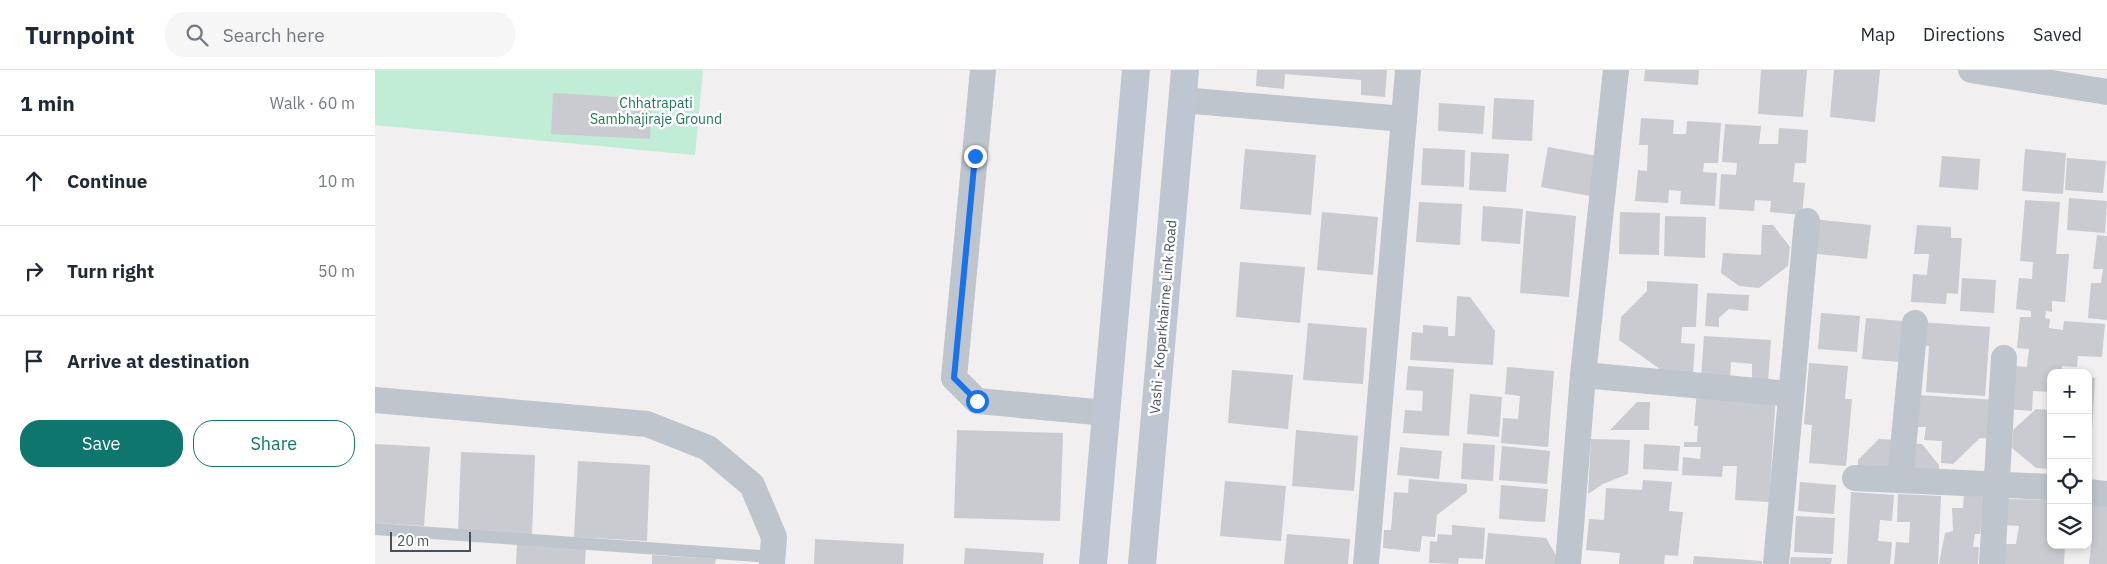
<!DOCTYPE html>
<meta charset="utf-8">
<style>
body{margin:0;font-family:"IBM Plex Sans",sans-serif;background:#f6f6f7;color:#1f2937}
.controls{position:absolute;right:15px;bottom:15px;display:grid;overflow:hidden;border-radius:10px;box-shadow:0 2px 8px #0003}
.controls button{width:45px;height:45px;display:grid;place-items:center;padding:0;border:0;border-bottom:1px solid #e0e1e3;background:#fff;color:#1f2937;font:25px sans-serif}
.scale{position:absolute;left:15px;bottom:12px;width:81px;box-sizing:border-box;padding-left:5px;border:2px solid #49505b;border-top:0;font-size:14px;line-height:18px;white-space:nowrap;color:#49505b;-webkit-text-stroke:4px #fff;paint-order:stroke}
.stop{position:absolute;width:15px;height:15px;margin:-11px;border:4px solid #1a73e8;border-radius:50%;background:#fff}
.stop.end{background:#1a73e8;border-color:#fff;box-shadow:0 1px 5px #0008}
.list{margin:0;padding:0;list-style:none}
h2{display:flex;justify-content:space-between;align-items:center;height:65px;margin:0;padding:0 20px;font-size:21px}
h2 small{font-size:16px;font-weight:400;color:#747a83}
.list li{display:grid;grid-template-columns:32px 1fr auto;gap:15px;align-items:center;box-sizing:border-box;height:90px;padding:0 20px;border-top:1px solid #e0e1e3}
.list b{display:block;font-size:19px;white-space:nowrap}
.list em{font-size:16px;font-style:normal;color:#747a83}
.actions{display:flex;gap:10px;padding:15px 20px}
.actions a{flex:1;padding:11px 0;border:1px solid #0f766e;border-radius:20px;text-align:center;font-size:18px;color:#0f766e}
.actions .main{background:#0f766e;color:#fff}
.icon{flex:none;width:28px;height:28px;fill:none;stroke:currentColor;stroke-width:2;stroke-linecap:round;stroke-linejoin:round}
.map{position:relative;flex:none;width:1732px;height:494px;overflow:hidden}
header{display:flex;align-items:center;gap:30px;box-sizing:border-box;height:70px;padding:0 25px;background:#fff;border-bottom:1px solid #e0e1e3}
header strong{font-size:24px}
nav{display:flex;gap:28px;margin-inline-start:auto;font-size:18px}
.search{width:350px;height:45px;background:#f6f6f7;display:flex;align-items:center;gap:12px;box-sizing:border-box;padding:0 18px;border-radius:20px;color:#747a83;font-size:19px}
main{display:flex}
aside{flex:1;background:#fff}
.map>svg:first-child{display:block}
.green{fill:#c1ecd5}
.building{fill:#c9cbd1}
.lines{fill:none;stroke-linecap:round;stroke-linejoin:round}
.lane{stroke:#bfc5cd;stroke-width:12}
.street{stroke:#bfc5cd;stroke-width:26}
.secondary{stroke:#bec6d1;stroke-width:28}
.route{stroke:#1a73e8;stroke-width:6}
.labels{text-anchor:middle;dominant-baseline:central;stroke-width:5;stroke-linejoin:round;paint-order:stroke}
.park-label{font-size:14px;fill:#1e7753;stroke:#fff}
.street-label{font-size:14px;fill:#49505b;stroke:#fff}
</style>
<header>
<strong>Turnpoint</strong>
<div class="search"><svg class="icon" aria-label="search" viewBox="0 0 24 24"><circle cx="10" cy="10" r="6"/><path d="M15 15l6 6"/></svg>Search here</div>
<nav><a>Map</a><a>Directions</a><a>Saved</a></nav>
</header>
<main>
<aside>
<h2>1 min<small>Walk · 60 m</small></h2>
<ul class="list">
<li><svg class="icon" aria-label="ahead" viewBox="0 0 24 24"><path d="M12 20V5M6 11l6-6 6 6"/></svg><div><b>Continue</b></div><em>10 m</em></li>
<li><svg class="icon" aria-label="right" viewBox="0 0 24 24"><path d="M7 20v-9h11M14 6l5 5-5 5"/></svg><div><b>Turn right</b></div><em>50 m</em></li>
<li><svg class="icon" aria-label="arrive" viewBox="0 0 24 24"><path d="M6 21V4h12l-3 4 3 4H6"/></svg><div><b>Arrive at destination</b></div></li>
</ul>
<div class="actions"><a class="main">Save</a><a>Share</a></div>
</aside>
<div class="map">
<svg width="1732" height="494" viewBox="0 0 1732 494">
<rect width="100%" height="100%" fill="#f1efef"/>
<polygon class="green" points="0,0 328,0 320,85 0,55"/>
<g class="building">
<polygon points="882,0 1012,0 1010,27 986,25 986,10 910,4 909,19 881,16"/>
<polygon points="1270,0 1324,0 1323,15 1269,11"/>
<polygon points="1386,0 1432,0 1428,47 1383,44"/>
<polygon points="1459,0 1505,0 1500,52 1455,47"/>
<polygon points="178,23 277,29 275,69 176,64"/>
<polygon points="1119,28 1159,30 1157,71 1117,69"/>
<polygon points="1064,33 1110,36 1108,64 1063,61"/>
<polygon points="1266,48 1299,50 1298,64 1311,64 1312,51 1346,53 1343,93 1329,93 1328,102 1342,103 1340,136 1305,134 1306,121 1294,120 1293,133 1260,131 1263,100 1272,101 1273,75 1264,75"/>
<polygon points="1350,54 1386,56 1384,74 1403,74 1404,58 1433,60 1431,93 1420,93 1418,112 1430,113 1427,145 1395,142 1396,131 1380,130 1379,141 1344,139 1346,104 1361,105 1362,93 1347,92"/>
<polygon points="1173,77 1222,86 1215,126 1166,117"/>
<polygon points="1048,78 1090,80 1089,117 1046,115"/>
<polygon points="870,79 941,85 936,145 865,139"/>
<polygon points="1650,79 1691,83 1688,124 1647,121"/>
<polygon points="1096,82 1134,84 1131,122 1094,120"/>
<polygon points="1567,86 1605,89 1603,120 1564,117"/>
<polygon points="1692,88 1731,91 1728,123 1690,120"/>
<polygon points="1694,128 1732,131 1730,163 1692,160"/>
<polygon points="1650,130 1685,132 1681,184 1694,184 1690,232 1677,231 1677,242 1671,241 1670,248 1675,249 1674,258 1688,260 1689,251 1730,254 1727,287 1703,286 1702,297 1687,296 1686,303 1676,303 1676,322 1658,321 1657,341 1632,339 1641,296 1652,297 1654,279 1642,278 1645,247 1656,247 1656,241 1641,239 1644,208 1657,209 1658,192 1645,191"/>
<polygon points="1044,132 1087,134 1085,175 1041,172"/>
<polygon points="1108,136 1148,139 1145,174 1106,171"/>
<polygon points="1151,141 1201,146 1194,227 1145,223"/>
<polygon points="947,142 1003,147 998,205 942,200"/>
<polygon points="1245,142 1285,143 1284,185 1244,184"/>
<polygon points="1290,146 1331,147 1330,188 1289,186"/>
<polygon points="1437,149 1496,155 1492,189 1433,183"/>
<polygon points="1387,155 1398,155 1415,177 1413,196 1384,218 1364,216 1346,203 1348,183 1386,185"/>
<polygon points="1542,155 1576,157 1576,168 1587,168 1583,224 1572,223 1571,234 1536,232 1538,204 1552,205 1554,184 1539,184"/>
<polygon points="1722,165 1732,166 1732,250 1713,248 1716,213 1726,213 1728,199 1718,199"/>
<polygon points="865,192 930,197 925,253 861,247"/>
<polygon points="1587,208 1621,210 1619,243 1585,241"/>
<polygon points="1272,211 1323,214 1321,257 1307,257 1306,273 1320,274 1318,304 1289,302 1244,270 1246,247 1272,221"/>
<polygon points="1332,223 1374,225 1373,241 1354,239 1344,248 1344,257 1330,256"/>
<polygon points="1082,226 1095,227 1120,261 1118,295 1035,290 1037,262 1048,263 1048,255 1073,257 1073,266 1080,266"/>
<polygon points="1446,243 1485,246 1482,282 1443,279"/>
<polygon points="1491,248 1528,251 1525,292 1487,289"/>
<polygon points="1544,252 1615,257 1610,326 1551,322 1554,276 1542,276"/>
<polygon points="933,253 992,258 988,314 928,310"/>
<polygon points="1329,266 1396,270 1393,312 1377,311 1377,294 1356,292 1355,310 1326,308"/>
<polygon points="1434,293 1473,296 1470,329 1477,329 1471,396 1434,393 1437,355 1429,354"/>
<polygon points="1033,296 1079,299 1074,366 1028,363 1030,340 1047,341 1048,321 1031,320"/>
<polygon points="1132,297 1179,301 1173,377 1126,373 1128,348 1143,349 1145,326 1130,324"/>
<polygon points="857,300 918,305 913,359 853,353"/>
<polygon points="1713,307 1720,308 1717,362 1713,362"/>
<polygon points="1322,319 1401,324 1394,432 1360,430 1362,396 1348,396 1347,407 1307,405 1308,387 1325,389 1326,377 1309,377 1309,372 1322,372 1323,356 1319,356"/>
<polygon points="1095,324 1127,327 1124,367 1092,364"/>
<polygon points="1542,325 1622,330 1619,369 1605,368 1578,394 1566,393 1567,371 1549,370 1551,357 1539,357"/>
<polygon points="1262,332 1275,332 1274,360 1235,360"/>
<polygon points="1661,339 1676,340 1676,399 1661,398 1637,378 1638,360"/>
<polygon points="582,360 688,363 685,451 579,448"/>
<polygon points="921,360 983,366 979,421 917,416"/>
<polygon points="1216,369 1255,370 1253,404 1228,414 1213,424"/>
<polygon points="1504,369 1522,370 1520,402 1483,401 1483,390"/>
<polygon points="1088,373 1120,375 1118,411 1086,409"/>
<polygon points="1531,373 1547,374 1564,395 1564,406 1530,405"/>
<polygon points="0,374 55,377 49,456 0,453"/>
<polygon points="1269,374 1305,376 1303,401 1268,399"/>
<polygon points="1127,376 1175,381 1172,414 1124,410"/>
<polygon points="1025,377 1067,381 1064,409 1022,405"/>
<polygon points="86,382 160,385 157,465 83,462"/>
<polygon points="203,391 275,395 272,471 199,467"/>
<polygon points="1034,409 1092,414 1092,422 1062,445 1060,467 1047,466 1045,482 1008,478 1009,460 1016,460 1019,422 1033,423"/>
<polygon points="1268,410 1297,412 1294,441 1308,442 1303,486 1290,485 1289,494 1244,494 1245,483 1211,480 1214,449 1229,450 1231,418 1267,420"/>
<polygon points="850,411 911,416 906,471 845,466"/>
<polygon points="1425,412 1461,415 1459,444 1423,441"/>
<polygon points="1126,415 1173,419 1170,452 1124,449"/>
<polygon points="1476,422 1519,425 1517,451 1505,450 1503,471 1517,472 1515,494 1472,494"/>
<polygon points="1589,423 1610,428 1605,464 1600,464 1598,477 1604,477 1603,494 1564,494 1570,463 1578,461 1577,438 1588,438"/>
<polygon points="1523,424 1566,426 1563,494 1519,494 1521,472 1534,473 1535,452 1522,452"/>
<polygon points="1632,429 1676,430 1676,475 1690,475 1689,494 1625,494 1626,474 1641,474 1644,456 1628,455"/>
<polygon points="1713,431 1732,433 1732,494 1714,494 1717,467 1713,466"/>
<polygon points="1421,446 1460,448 1458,484 1419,482"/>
<polygon points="1077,455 1110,458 1108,489 1084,488 1083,494 1054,493 1055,471 1062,472 1063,464 1077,465"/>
<polygon points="1113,463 1171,468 1186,494 1110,494"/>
<polygon points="912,464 975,469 973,494 909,494"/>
<polygon points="440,469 529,474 528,494 439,494"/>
<polygon points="142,473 211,477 210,494 141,494"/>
<polygon points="590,478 669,483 668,494 589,494"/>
<polygon points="277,485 341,489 340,494 277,494"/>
<polygon points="1319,486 1387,491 1387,494 1318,494"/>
<polygon points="1416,487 1457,488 1456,494 1415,494"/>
</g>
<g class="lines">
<polyline class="lane" points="0,459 398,487"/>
<g class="street">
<polyline points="608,0 579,308 602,331 732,343"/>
<polyline points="1596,0 1732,22"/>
<polyline points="807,30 1029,49 991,494"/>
<polyline points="1029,49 1033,0"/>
<polyline points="1208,305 1416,324"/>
<polyline points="0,330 272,354 333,378 377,415 399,467 397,494"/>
<polyline points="1480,408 1676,417"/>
<polyline points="1525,410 1540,253"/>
<polyline points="1713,422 1732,424"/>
<polyline points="1193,494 1208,305 1241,0"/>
<polyline points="1401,494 1432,151"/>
<polyline points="1617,494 1629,288"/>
</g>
<g class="secondary">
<polyline points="718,494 761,0"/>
<polyline points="767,494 810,0"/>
</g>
</g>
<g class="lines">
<polyline class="route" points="600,86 579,308 602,331"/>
</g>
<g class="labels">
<g class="park-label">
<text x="281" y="33">Chhatrapati<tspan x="281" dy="16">Sambhajiraje Ground</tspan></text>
</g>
<g class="street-label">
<text transform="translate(788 247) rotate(-85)">Vashi - Koparkhairne Link Road</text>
</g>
</g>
</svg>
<div class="controls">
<button>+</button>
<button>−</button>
<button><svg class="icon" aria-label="locate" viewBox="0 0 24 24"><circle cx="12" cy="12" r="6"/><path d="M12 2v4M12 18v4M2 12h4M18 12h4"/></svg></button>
<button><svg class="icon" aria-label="layers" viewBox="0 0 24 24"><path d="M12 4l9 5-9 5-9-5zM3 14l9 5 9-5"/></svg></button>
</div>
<div class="scale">20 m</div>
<div class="stop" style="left:602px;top:331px"></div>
<div class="stop end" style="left:600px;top:86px"></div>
</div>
</main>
